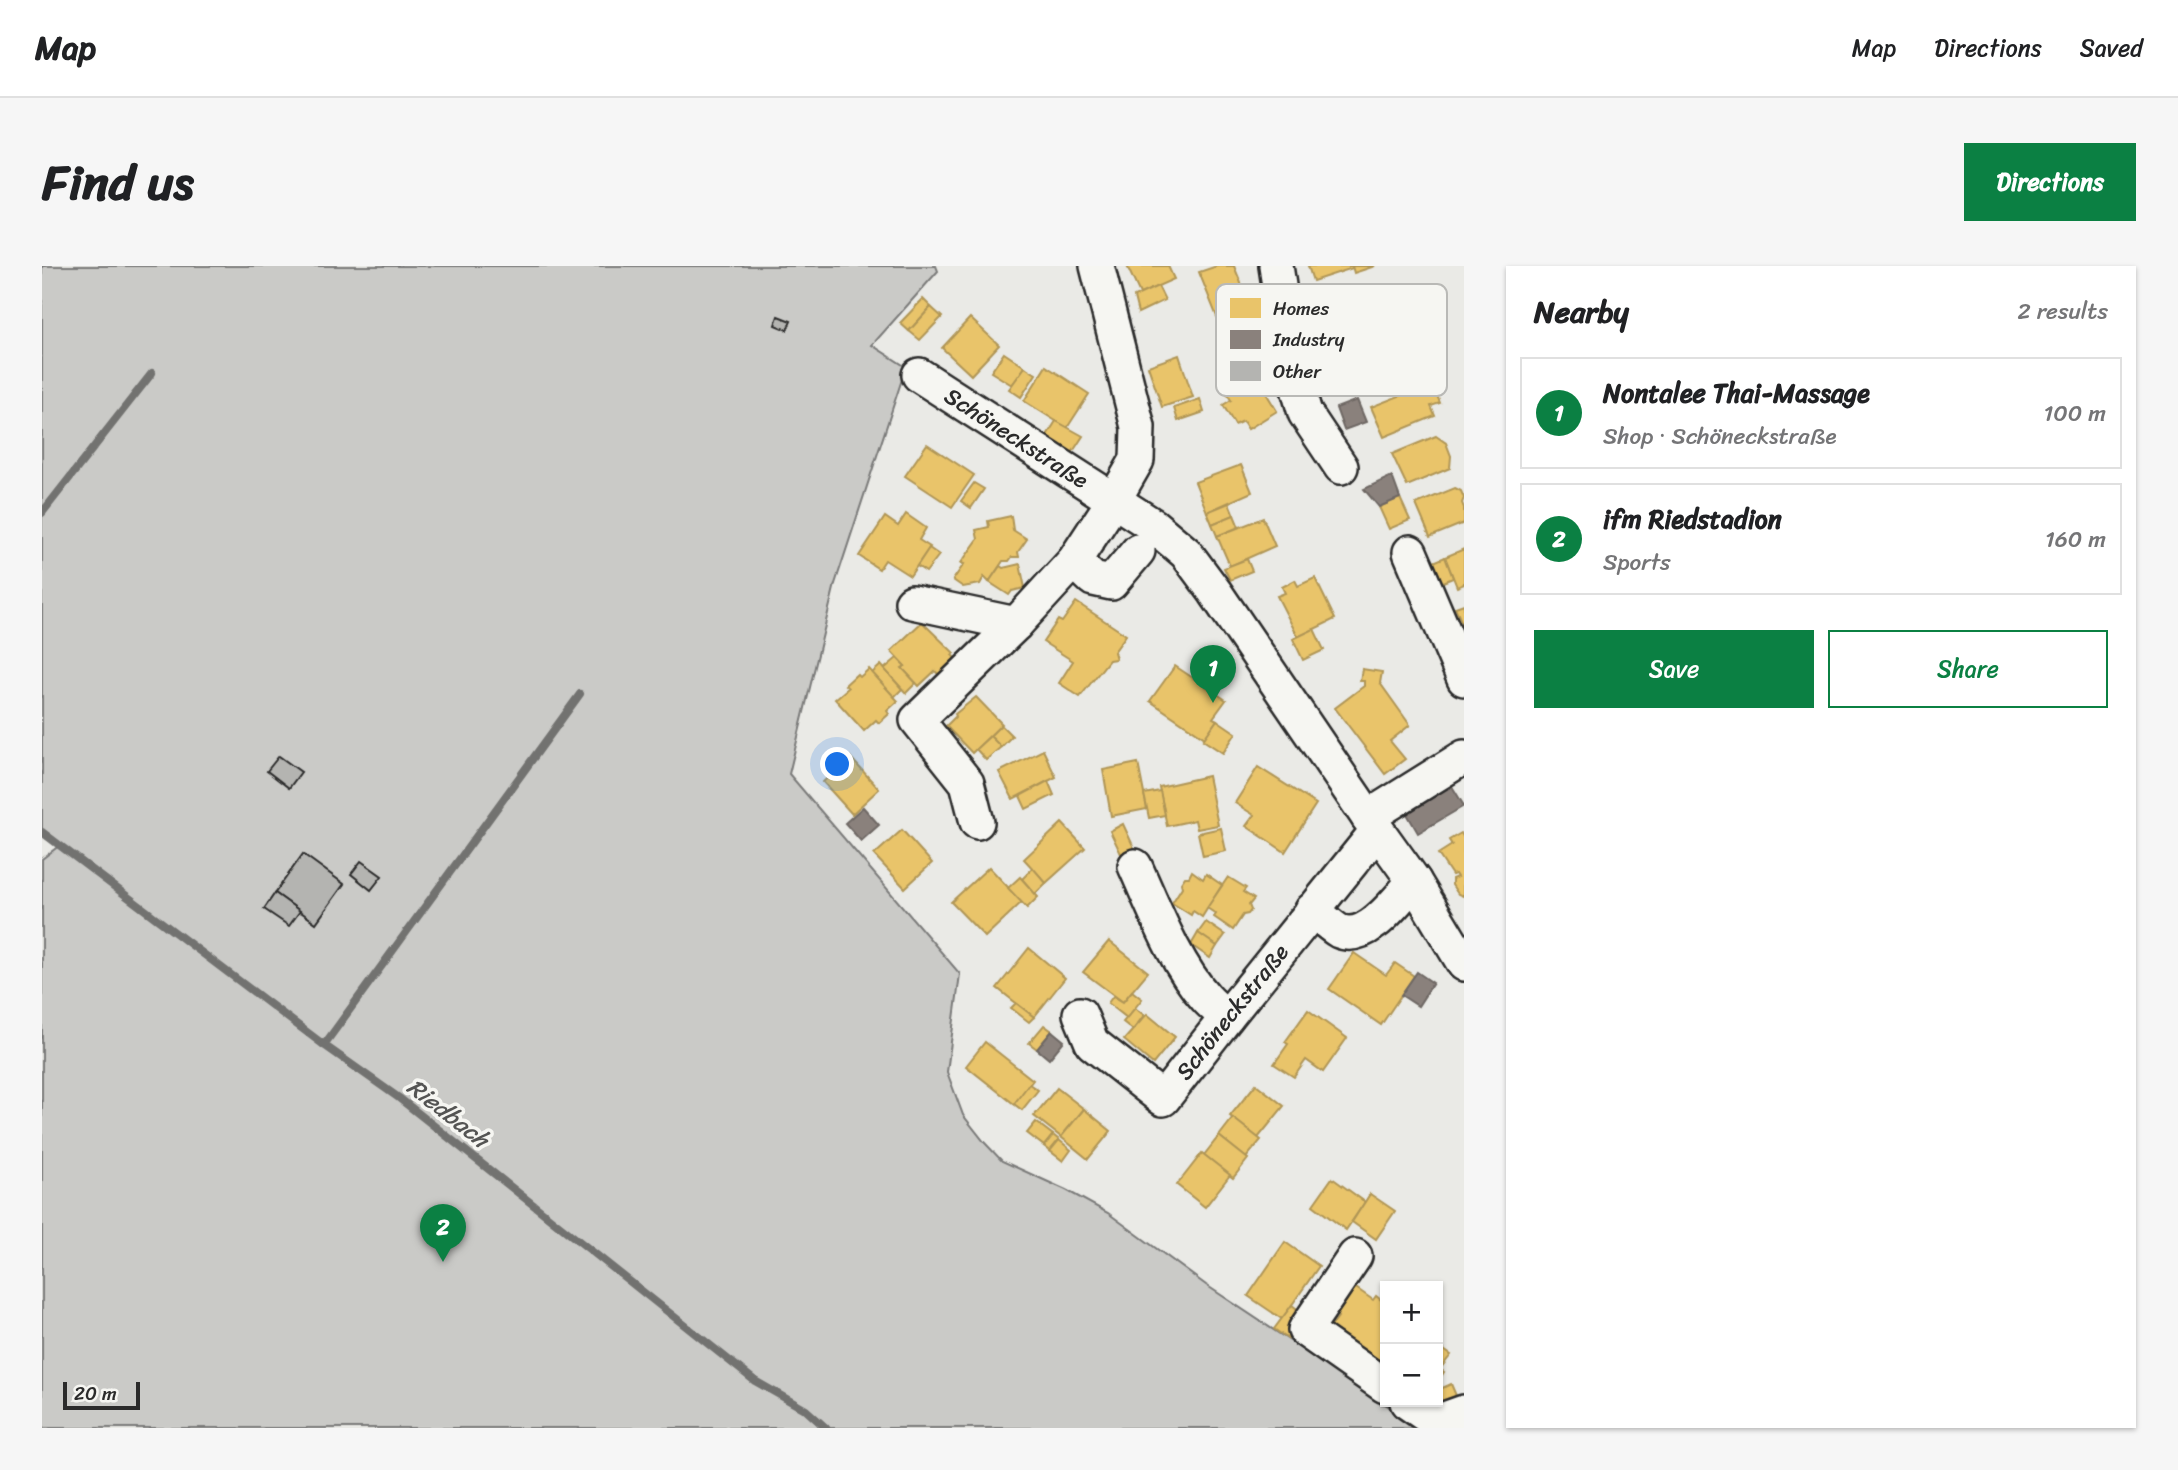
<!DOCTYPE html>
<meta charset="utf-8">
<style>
body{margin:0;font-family:Sriracha,sans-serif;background:#f6f6f6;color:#202124}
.controls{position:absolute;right:21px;bottom:21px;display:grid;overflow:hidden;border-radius:0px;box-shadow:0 2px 5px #0004}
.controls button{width:63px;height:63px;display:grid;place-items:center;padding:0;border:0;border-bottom:2px solid #e0e0e0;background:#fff;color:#202124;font:35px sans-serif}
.scale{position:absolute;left:21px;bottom:18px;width:77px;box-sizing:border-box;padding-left:7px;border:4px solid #2b2b2b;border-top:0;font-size:19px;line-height:24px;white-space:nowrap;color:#2b2b2b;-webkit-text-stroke:5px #f6f6f2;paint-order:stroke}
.you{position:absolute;left:796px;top:499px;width:24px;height:24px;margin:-18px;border:5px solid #fff;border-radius:50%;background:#1a73e8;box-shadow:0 0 0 10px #1a73e833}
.badge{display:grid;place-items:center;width:46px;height:46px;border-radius:50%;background:#0b8043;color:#fff;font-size:23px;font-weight:700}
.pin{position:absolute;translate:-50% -58px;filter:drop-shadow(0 2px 4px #0008)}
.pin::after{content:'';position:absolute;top:37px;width:24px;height:21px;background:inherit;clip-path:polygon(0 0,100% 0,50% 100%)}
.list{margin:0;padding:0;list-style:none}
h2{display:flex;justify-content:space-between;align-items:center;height:91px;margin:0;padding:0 28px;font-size:30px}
h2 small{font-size:23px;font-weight:400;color:#757577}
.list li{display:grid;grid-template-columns:46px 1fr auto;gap:21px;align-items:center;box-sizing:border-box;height:112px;margin:0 14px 14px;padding:0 14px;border:2px solid #e0e0e0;border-radius:0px}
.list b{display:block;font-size:26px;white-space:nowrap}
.list p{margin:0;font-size:23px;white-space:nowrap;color:#757577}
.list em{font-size:23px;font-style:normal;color:#757577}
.actions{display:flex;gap:14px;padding:21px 28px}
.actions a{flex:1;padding:16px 0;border:2px solid #0b8043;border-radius:0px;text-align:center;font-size:24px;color:#0b8043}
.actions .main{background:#0b8043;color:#fff}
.map{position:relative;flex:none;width:1422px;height:1162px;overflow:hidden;border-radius:0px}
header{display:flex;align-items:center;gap:42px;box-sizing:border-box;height:98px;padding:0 35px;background:#fff;border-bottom:2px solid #e0e0e0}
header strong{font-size:33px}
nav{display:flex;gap:38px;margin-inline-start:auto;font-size:24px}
.intro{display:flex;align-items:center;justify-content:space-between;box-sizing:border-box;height:168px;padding:0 42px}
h1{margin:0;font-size:49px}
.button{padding:18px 32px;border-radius:0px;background:#0b8043;color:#fff;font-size:24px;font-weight:700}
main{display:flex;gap:42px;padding:0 42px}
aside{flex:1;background:#fff;border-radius:0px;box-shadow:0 2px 5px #0004}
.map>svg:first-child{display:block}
.green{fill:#cacac7;stroke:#7a7a79;stroke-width:2}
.homes{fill:#e9c46a;stroke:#b09657;stroke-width:2}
.industry{fill:#8a817c;stroke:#6e6764;stroke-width:2}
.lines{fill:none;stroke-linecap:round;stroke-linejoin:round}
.stream{stroke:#727270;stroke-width:8}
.building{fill:#b4b4b1;stroke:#2b2b2b;stroke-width:2}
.minor-casing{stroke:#2b2b2b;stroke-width:38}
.minor{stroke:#f6f6f2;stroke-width:33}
.labels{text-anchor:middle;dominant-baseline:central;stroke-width:7;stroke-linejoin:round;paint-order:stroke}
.street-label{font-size:23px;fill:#2b2b2b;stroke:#f6f6f2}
.water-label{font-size:24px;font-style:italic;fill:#545453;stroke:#f6f6f2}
.key{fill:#f6f6f2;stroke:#b9b9b6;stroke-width:2}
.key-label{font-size:19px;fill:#2b2b2b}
</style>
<header>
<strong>Map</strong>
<nav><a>Map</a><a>Directions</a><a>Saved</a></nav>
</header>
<div class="intro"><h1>Find us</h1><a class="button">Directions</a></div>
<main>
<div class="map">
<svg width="1422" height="1162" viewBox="0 0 1422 1162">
<rect width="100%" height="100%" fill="#eaeae6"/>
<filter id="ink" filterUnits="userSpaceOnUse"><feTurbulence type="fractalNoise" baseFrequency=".0143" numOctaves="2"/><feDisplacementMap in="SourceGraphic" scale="14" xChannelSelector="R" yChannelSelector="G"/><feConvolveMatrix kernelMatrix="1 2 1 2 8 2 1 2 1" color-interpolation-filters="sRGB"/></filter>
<g filter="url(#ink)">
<polygon class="green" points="0,0 894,0 896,5 830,79 864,101 793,318 747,508 918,708 905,806 921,849 943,877 960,895 1024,924 1066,947 1164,1019 1379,1162 0,1162 0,593 18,579 0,566"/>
<g class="homes">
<polygon points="1085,0 1126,0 1132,13 1098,28"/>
<polygon points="1175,0 1192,0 1208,39 1175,51 1157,6"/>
<polygon points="1266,0 1310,0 1311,2 1271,15"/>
<polygon points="1310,0 1333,0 1312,7"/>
<polygon points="1116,20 1123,34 1096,47 1092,31"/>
<polygon points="881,33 889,41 867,65 858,57"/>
<polygon points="889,41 900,51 878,74 867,65"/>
<polygon points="928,52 957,79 929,109 900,82"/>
<polygon points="962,87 983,101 970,119 949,106"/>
<polygon points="1137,89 1151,131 1120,141 1106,100"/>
<polygon points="1004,100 1047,128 1025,162 982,135"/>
<polygon points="983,101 994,108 979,131 967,123"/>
<polygon points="1208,101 1235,145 1206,163 1201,155 1193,159 1181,139 1189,134 1179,118"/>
<polygon points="1390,117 1398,137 1389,140 1393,150 1342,171 1329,141"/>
<polygon points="1158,133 1162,146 1136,155 1132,142"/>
<polygon points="1014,155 1041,170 1030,187 1004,171"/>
<polygon points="1394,170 1404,177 1409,190 1408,202 1365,220 1350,188"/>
<polygon points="885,178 932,209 910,241 863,210"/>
<polygon points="1199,199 1210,226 1165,246 1153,216"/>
<polygon points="932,217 942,223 929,242 919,235"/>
<polygon points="1413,222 1419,225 1422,232 1420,237 1422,242 1422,257 1388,271 1374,238"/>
<polygon points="1358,232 1368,254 1347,263 1337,241"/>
<polygon points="1187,237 1192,249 1170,258 1165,246"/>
<polygon points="864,248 884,262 877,274 888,281 868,310 843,294 837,303 817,290 843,251 856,260"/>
<polygon points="1192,249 1197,261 1175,270 1170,258"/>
<polygon points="969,250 971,264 985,273 976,286 977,291 970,291 967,295 961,295 947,316 942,311 938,318 921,321 911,314 922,298 919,297 936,273 934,264 947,261 946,255"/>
<polygon points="1221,252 1233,280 1188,300 1175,270"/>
<polygon points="887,282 897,289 884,306 875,300"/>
<polygon points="1422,283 1422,318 1415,321 1403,291"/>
<polygon points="1403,291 1411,312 1389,321 1380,301"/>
<polygon points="1205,293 1210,305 1188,314 1182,302"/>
<polygon points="978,298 983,322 970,325 967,329 947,316 958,300 961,302"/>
<polygon points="1273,312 1293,353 1256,371 1235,330 1243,327 1240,321 1253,314 1256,320"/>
<polygon points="1034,336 1084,369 1072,386 1074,393 1067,394 1038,431 1017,417 1031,395 1001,376 1016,354 1020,356"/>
<polygon points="1422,338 1422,362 1413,341"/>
<polygon points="880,356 912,387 910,389 914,393 897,409 893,405 877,420 860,402 863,400 849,385"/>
<polygon points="1272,363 1282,384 1261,394 1251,373"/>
<polygon points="855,392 863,400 860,402 874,417 864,427 842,403"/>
<polygon points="839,399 860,423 852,431 830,407"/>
<polygon points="1133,400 1184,434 1171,452 1175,454 1163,472 1108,435"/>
<polygon points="827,403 856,435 845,445 847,448 837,457 834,454 822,465 793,433 806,422 803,419 815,408 818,411"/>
<polygon points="1320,403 1340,406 1338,417 1368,459 1348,475 1363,493 1343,508 1293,442 1322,420 1322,415 1318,415"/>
<polygon points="934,431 960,458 930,487 904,460 914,450 913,448"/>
<polygon points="1175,454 1194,467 1181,487 1161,474"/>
<polygon points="959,459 970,470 959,481 948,470"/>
<polygon points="948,470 959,481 944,494 934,483"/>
<polygon points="1001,484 1014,511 971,533 957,506"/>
<polygon points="808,491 837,523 810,548 781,516"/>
<polygon points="1096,497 1105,543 1069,550 1061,504"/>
<polygon points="1216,501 1274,538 1243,586 1204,560 1212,549 1193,537"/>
<polygon points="1166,510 1176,559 1155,563 1153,554 1125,560 1117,521"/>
<polygon points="1006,515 1012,529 984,543 978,530"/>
<polygon points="1118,525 1123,549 1107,552 1102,528"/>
<polygon points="1020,557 1043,582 1004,617 982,593"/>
<polygon points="1081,558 1094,586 1081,592 1068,565"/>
<polygon points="1179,562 1184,585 1161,590 1156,567"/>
<polygon points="860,564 890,597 863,622 832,589"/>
<polygon points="1419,567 1422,572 1421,630 1416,628 1410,619 1410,613 1415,611 1413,608 1410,609 1396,588 1410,579 1407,574"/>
<polygon points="947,601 980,636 943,671 909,636"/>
<polygon points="991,602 1004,617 993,628 980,613"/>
<polygon points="1150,605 1161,613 1164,608 1180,619 1160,651 1151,645 1149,649 1130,637 1140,621 1139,617 1143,611 1147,611"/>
<polygon points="978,611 996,631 985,642 966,622"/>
<polygon points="1186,611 1204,622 1201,626 1212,633 1207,639 1209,644 1206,648 1201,649 1191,664 1172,651 1174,648 1165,642"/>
<polygon points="1164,656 1183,669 1175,680 1156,667"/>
<polygon points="1156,667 1175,680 1168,692 1149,679"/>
<polygon points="1067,675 1106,706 1081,736 1041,706"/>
<polygon points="987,682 1023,712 992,751 955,722"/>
<polygon points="1312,687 1344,709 1353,697 1372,710 1339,759 1287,723"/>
<polygon points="1090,725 1100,733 1085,752 1066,737 1071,730 1081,736"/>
<polygon points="974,737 992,751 987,756 969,742"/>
<polygon points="1093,742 1102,749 1091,764 1081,756"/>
<polygon points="1266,744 1305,772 1281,806 1264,794 1252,811 1232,798 1246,778 1243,776"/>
<polygon points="1105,748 1133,771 1111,798 1082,774"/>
<polygon points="1002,759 1010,765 995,783 987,777"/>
<polygon points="943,776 991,814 972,838 924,800"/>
<polygon points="987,818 996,824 980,844 972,838"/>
<polygon points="1214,818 1242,840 1216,872 1188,850"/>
<polygon points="1015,822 1042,843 1019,871 992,850"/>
<polygon points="1042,843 1069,865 1046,893 1019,871"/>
<polygon points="1191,852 1219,874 1204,892 1177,870"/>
<polygon points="994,856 1011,869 1002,880 985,867"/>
<polygon points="1011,869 1017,874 1008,885 1002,880"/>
<polygon points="1177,870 1206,893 1191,912 1162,889"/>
<polygon points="1017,874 1029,884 1021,895 1008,885"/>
<polygon points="1160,887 1188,909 1163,941 1135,919"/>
<polygon points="1290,912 1323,936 1304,964 1271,939"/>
<polygon points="1328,928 1353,945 1334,973 1310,956"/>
<polygon points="1243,976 1277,1000 1240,1053 1206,1030"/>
<polygon points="1311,1020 1331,1034 1334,1030 1343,1037 1343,1101 1288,1062 1296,1051 1289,1045"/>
<polygon points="1250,1039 1263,1049 1246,1073 1232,1063"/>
<polygon points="1396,1080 1409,1089 1398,1103 1402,1106 1396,1115"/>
<polygon points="1409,1118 1418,1139 1396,1149 1391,1136 1396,1136 1396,1124"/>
</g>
<g class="industry">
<polygon points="1315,134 1324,156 1302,164 1294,142"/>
<polygon points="1350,210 1358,232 1337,241 1322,223"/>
<polygon points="1405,512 1422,540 1376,567 1360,539"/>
<polygon points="821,541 837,559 819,575 803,557"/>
<polygon points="1375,706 1391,717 1376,740 1359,729"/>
<polygon points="1010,765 1022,775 1007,793 995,783"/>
</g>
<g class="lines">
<g class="stream">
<polyline points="0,247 110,107"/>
<polyline points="0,566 282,779 357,832 713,1115 764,1144 784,1162"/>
<polyline points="282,779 538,428"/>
</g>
</g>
<g class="building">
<polygon points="736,50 749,55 745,64 733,59"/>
<polygon points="237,490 259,506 247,522 225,505"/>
<polygon points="261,588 302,618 274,657 233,627"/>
<polygon points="319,595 340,610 329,624 309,608"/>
<polygon points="233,627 258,645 247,660 222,643"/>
</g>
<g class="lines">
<g class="minor-casing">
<g id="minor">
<polyline points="1234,0 1249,99 1263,147 1299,201"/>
<path id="s1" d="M877,109L1112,260L1144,287L1173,326L1326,551L1372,615L1422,698"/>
<polyline points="1368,286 1422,413"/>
<polyline points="1032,295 1051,313 1069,317 1096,285"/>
<polyline points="870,336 974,358"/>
<polyline points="1326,551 1422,491"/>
<polyline points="935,556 925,517 875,454 974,358 1032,295 1072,234 1095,194 1096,161 1055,0"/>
<path d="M1093,600C1112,642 1133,698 1164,732C1170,739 1178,745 1185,751"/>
<path d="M1270,644C1279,650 1288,660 1297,665C1325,677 1355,634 1372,615"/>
<path id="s2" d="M1038,748L1050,777L1121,833L1185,751L1335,565"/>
<polyline points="1313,990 1263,1064 1343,1120"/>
<polyline points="1365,1136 1394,1156 1422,1146"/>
</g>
</g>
<use href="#minor" class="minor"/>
</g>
</g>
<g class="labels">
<g class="street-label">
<text stroke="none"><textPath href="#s1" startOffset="116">Schöneckstraße</textPath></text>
<text stroke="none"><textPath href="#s2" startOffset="233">Schöneckstraße</textPath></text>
</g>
<g class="water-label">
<text transform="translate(406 847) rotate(38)">Riedbach</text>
</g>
</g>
<rect x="1174" y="18" width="231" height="112" rx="10" class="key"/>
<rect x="1188" y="32" width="31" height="20" fill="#e9c46a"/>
<rect x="1188" y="64" width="31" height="19" fill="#8a817c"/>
<rect x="1188" y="95" width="31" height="20" fill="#b4b4b1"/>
<g class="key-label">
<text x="1231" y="49">Homes</text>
<text x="1231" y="80">Industry</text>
<text x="1231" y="112">Other</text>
</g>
</svg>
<div class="controls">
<button>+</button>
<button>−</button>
</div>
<div class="scale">20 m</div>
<div class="you"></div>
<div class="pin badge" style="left:1171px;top:437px">1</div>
<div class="pin badge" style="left:401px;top:996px">2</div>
</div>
<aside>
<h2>Nearby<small>2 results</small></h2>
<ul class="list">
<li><span class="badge">1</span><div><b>Nontalee Thai-Massage</b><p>Shop · Schöneckstraße</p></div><em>100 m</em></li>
<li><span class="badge">2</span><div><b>ifm Riedstadion</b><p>Sports</p></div><em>160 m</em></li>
</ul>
<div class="actions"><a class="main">Save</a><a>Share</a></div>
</aside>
</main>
